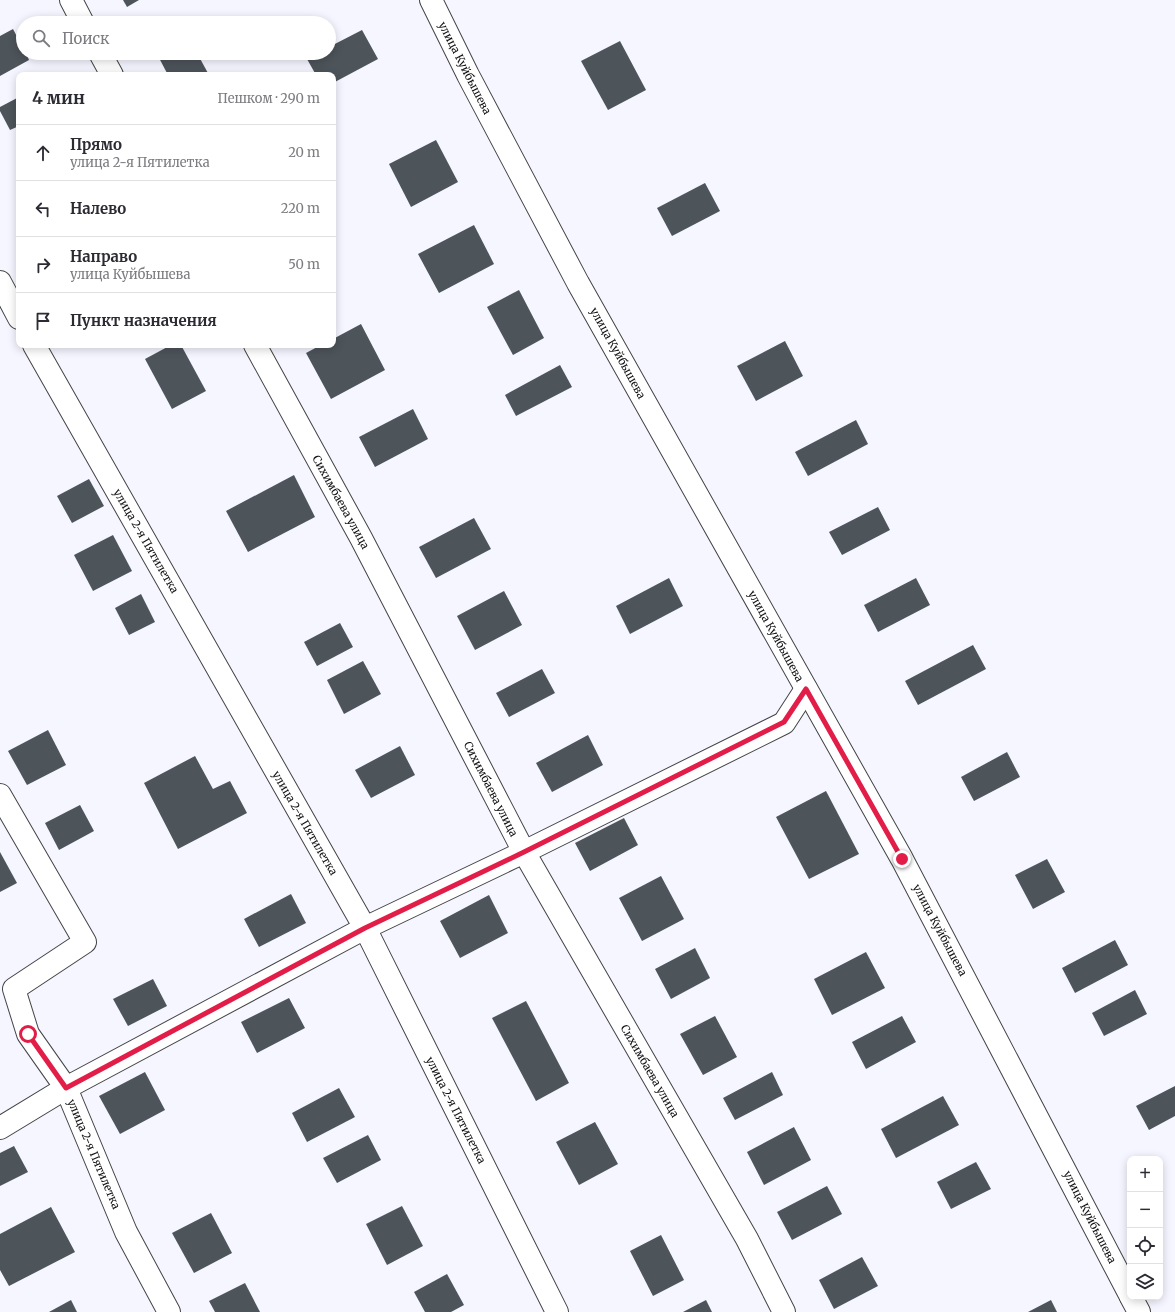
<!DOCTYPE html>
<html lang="ru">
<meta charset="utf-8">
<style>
body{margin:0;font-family:Merriweather,serif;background:#f7f7f7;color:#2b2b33}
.controls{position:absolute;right:12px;bottom:12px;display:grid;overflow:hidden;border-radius:8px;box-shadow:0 2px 10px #0003}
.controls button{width:36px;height:36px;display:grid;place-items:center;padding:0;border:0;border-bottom:1px solid #e1e1e2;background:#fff;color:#2b2b33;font:20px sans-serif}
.stop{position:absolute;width:12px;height:12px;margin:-9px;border:3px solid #e11d48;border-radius:50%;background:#fff}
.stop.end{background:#e11d48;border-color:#fff;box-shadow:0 1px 4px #0008}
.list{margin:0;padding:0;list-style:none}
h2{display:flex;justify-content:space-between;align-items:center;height:52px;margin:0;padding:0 16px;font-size:17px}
h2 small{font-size:13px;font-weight:400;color:#7c7c81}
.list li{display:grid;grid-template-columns:26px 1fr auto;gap:12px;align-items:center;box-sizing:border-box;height:56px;padding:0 16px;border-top:1px solid #e1e1e2}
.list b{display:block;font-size:15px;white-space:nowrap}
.list p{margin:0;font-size:13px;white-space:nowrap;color:#7c7c81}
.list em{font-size:13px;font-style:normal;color:#7c7c81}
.icon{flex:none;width:22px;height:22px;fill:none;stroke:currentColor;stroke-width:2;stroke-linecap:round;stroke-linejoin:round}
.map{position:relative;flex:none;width:1175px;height:1312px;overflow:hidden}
.search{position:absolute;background:#fff;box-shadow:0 2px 10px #0003;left:16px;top:16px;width:320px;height:44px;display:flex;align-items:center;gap:10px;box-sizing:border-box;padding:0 14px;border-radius:22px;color:#7c7c81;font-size:15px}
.panel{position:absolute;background:#fff;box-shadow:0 2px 10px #0003;left:16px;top:72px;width:320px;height:276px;border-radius:8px}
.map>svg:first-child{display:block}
.building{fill:#4d545a}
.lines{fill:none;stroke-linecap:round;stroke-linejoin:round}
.minor-casing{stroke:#444;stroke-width:24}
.minor{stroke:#fff;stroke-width:22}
.route{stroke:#e11d48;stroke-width:5}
.labels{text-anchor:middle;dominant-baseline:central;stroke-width:4;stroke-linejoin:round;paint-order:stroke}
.street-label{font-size:11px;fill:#111;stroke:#fff}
</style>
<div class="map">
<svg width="1175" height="1312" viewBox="0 0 1175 1312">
<rect width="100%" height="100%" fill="#f5f6ff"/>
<g class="building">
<polygon points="123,0 139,0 127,7"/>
<polygon points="13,29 23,48 23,53 26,53 29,60 0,76 0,36"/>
<polygon points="362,30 378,59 333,83 333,75 316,75 307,59 318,53 329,53 329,47"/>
<polygon points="620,41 646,90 608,110 581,61"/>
<polygon points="164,53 197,53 209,75 168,75 158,56"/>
<polygon points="19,97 19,126 10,130 0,111 0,107"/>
<polygon points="436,140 458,182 411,207 389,164"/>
<polygon points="705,183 720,211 672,236 657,208"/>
<polygon points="474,225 494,264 439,293 418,254"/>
<polygon points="519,290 544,338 513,355 487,307"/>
<polygon points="361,324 385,370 331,399 306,353 321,345 333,345 333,339"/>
<polygon points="785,341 803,376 756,401 737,366"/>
<polygon points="171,345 181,345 206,391 172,409 145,359"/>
<polygon points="560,365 572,387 516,416 505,395"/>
<polygon points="413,409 428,439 375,467 359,437"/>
<polygon points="856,420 868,444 808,476 795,452"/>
<polygon points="294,475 315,517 248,552 226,511"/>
<polygon points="89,479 104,506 72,523 57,496"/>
<polygon points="878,507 890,530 842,555 829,532"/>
<polygon points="474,518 491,549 436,578 419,547"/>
<polygon points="113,535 132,571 93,591 74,555"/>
<polygon points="669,578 683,606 630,634 616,606"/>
<polygon points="916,578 930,605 878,632 864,605"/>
<polygon points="504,591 522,625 475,650 457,616"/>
<polygon points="141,594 155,622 129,635 115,608"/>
<polygon points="340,623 353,647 317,666 304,642"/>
<polygon points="973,645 986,669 918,705 905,681"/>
<polygon points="363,661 381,694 344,714 327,680"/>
<polygon points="542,669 555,693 509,717 496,693"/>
<polygon points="48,730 66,765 27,785 8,751"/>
<polygon points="588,735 603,765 552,792 536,763"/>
<polygon points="400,746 415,775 371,798 355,770"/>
<polygon points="1007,752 1020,777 974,801 961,777"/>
<polygon points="195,756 213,789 230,781 247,813 178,849 144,783"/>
<polygon points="826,791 859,854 809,879 776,817"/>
<polygon points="80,805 94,831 59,850 45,823"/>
<polygon points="624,818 638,845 590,871 575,843"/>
<polygon points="0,852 17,883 0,892"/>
<polygon points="1047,859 1065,892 1033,909 1015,875"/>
<polygon points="661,876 684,919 642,941 619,898"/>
<polygon points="291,894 306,923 259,947 244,919"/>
<polygon points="489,895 508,933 460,958 440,921"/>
<polygon points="1115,940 1128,965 1075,993 1062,968"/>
<polygon points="695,948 710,978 671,999 655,969"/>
<polygon points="866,952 885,988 832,1015 814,979"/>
<polygon points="153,979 167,1006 128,1026 113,999"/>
<polygon points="1135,990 1147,1014 1104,1036 1092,1013"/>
<polygon points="289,998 305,1028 257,1053 241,1022"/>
<polygon points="526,1001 569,1083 536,1101 492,1018"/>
<polygon points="715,1016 737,1057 703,1075 680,1034"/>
<polygon points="902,1016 916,1042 866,1069 852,1042"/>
<polygon points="145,1072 165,1110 120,1134 99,1096"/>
<polygon points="772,1072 783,1095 735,1120 723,1098"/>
<polygon points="1175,1086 1175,1116 1149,1130 1136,1106"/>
<polygon points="339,1088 355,1117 307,1142 292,1113"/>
<polygon points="943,1096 959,1125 896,1158 881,1129"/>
<polygon points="595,1122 618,1164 579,1185 556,1142"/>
<polygon points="794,1127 811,1160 764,1185 747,1152"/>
<polygon points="368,1135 381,1160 337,1183 323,1158"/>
<polygon points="14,1146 28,1172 0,1186 0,1153"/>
<polygon points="976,1162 991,1189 951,1209 937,1182"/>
<polygon points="827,1186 842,1214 792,1240 777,1212"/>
<polygon points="402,1206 423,1246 387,1265 366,1224"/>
<polygon points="51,1207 75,1252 9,1286 0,1270 0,1234"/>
<polygon points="211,1213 232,1253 194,1273 172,1233"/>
<polygon points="661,1235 684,1280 653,1296 630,1251"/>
<polygon points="862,1257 878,1286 834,1309 819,1280"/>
<polygon points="447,1274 464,1305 451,1312 425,1312 414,1292"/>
<polygon points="245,1283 260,1312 215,1312 209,1301"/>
<polygon points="71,1300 77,1312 49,1312"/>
<polygon points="706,1300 712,1312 683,1312"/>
<polygon points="1051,1300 1057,1312 1028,1312"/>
</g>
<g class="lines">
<g class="minor-casing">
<g id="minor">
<polyline points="71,0 83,23"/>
<polyline points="431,0 468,75 578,283 902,859 1130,1295"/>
<polyline points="100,53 112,75"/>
<polyline points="0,282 19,318"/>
<polyline points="34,345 365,928 557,1312"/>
<polyline points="255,345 361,538 524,852 747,1239 784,1312"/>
<polyline points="0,795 85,942 14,989 28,1034 66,1088 126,1232 169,1312"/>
<polyline points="0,1128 66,1088 365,928 524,852 784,723 806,689"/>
<polyline points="1131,1297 1139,1312"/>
</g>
</g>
<use href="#minor" class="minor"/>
</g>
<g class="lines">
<polyline class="route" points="28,1034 66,1088 365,928 524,852 784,722 806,689 902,859"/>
</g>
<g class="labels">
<g class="street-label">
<text transform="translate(465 68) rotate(63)">улица Куйбышева</text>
<text transform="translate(618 353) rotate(61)">улица Куйбышева</text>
<text transform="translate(341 502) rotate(61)">Сихимбаева улица</text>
<text transform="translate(146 541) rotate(60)">улица 2-я Пятилетка</text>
<text transform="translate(776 636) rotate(61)">улица Куйбышева</text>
<text transform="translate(491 789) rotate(63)">Сихимбаева улица</text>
<text transform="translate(305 823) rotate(60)">улица 2-я Пятилетка</text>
<text transform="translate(940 930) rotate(62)">улица Куйбышева</text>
<text transform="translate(650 1071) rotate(60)">Сихимбаева улица</text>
<text transform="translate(456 1110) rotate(63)">улица 2-я Пятилетка</text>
<text transform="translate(94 1154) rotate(67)">улица 2-я Пятилетка</text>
<text transform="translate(1090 1217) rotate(63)">улица Куйбышева</text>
</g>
</g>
</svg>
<div class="controls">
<button>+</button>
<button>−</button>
<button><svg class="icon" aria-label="locate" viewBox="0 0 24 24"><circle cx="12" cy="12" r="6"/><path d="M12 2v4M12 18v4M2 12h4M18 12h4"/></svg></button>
<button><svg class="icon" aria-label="layers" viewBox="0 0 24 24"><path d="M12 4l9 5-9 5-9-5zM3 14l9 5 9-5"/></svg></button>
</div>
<div class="stop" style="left:28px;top:1034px"></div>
<div class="stop end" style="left:902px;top:859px"></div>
<div class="search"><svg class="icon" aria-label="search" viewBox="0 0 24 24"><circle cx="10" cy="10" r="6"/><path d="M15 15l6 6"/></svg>Поиск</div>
<section class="panel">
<h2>4 мин<small>Пешком · 290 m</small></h2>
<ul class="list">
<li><svg class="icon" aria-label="ahead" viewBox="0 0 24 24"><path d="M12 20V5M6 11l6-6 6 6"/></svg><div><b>Прямо</b><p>улица 2-я Пятилетка</p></div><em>20 m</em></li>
<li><svg class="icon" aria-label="left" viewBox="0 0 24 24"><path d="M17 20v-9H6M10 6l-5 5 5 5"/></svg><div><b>Налево</b></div><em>220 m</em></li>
<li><svg class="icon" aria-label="right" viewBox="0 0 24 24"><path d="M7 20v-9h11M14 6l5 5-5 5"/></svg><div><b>Направо</b><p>улица Куйбышева</p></div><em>50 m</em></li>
<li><svg class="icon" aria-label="arrive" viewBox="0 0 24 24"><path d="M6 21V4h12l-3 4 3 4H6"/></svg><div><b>Пункт назначения</b></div></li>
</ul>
</section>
</div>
